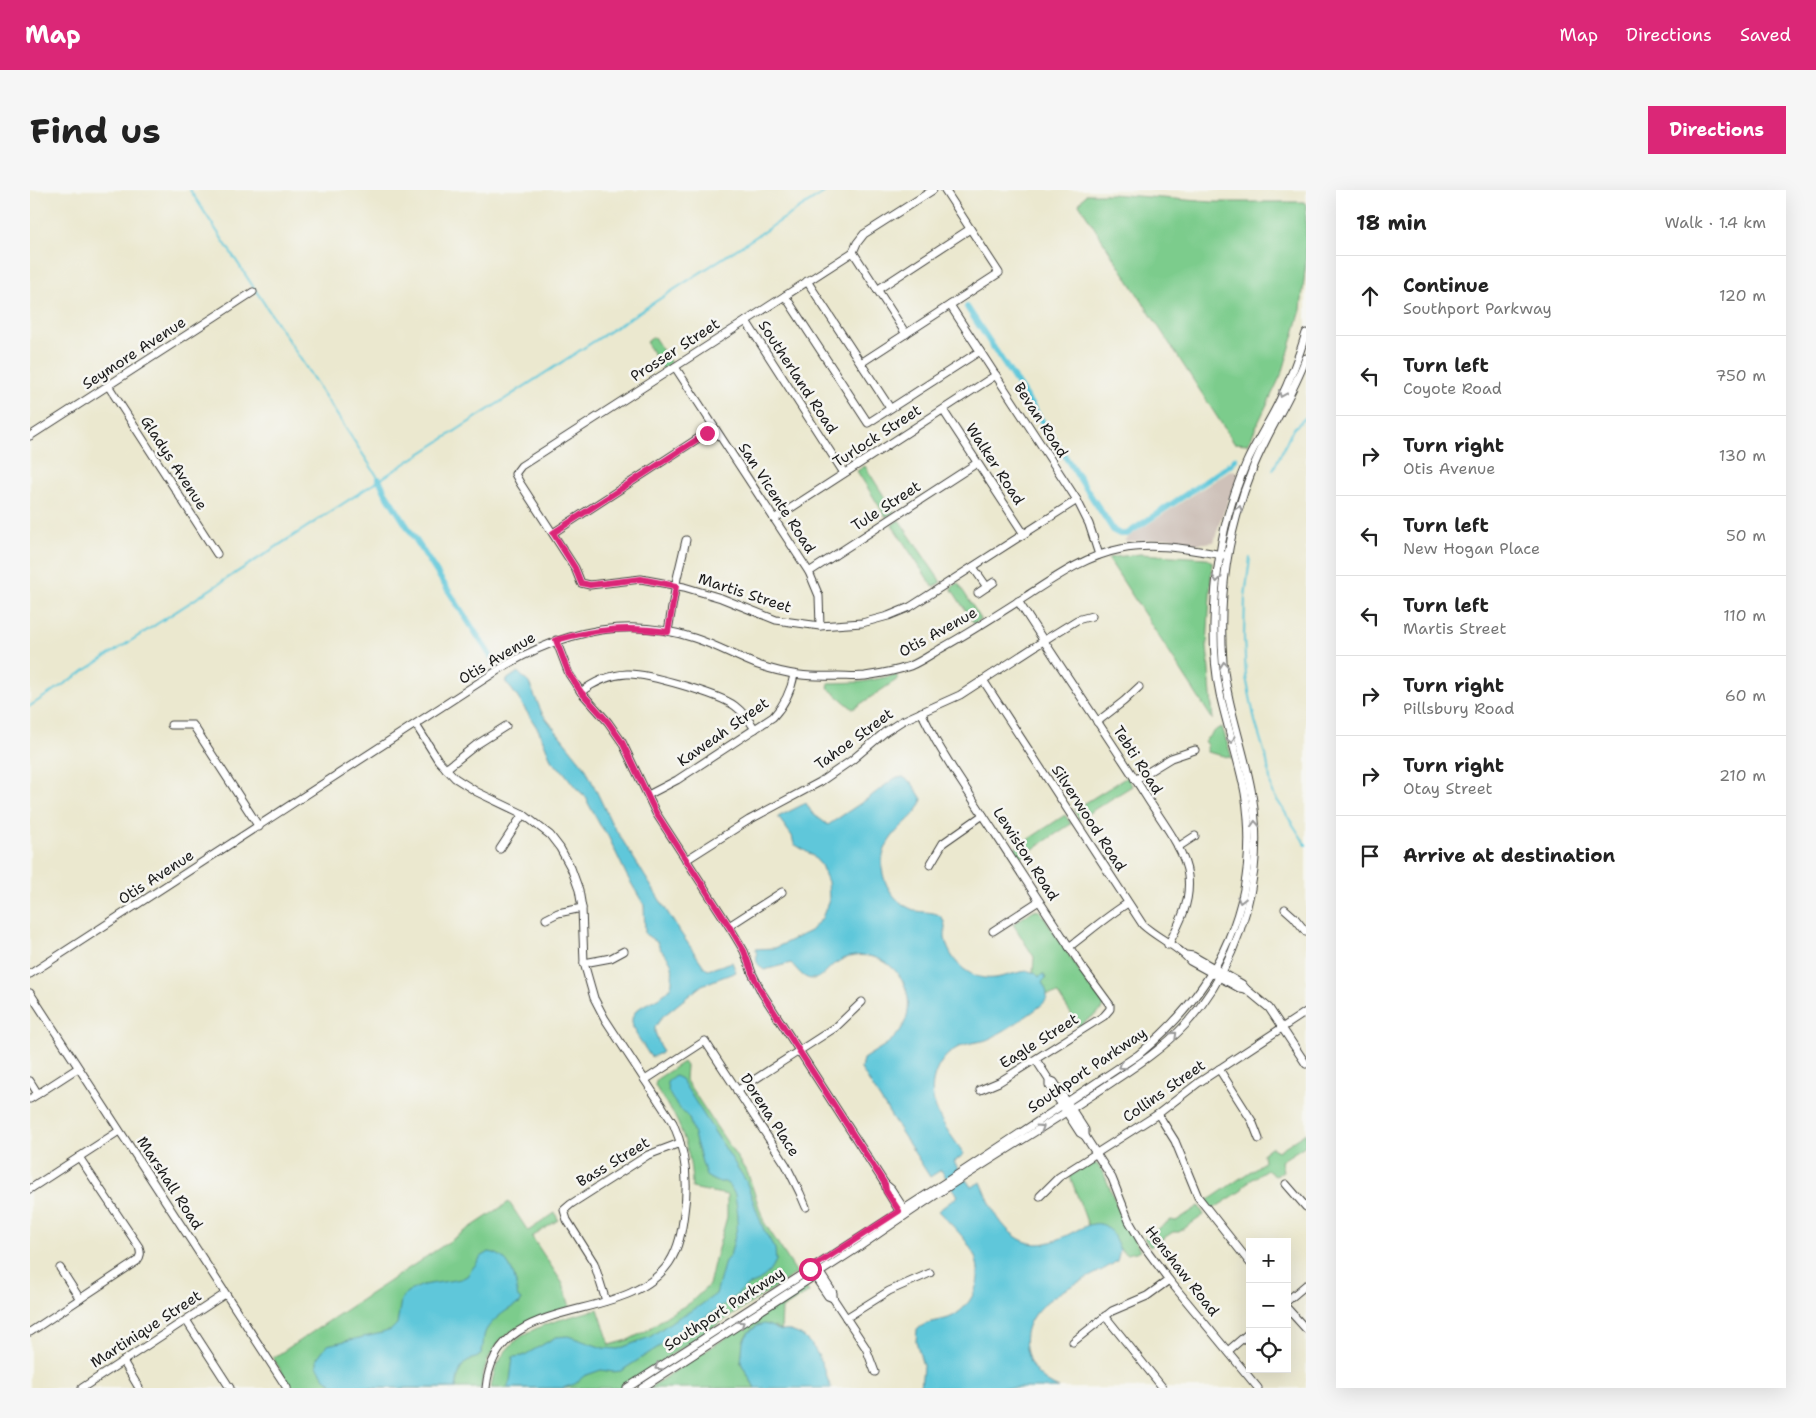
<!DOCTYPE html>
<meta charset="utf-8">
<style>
body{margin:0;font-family:"Shantell Sans",sans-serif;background:#f6f6f6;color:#222}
.controls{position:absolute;right:15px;bottom:15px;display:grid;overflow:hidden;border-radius:0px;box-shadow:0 5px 20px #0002}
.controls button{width:45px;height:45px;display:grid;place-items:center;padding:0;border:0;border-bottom:1px solid #e0e0e0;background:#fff;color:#222;font:25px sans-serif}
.stop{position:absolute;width:15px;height:15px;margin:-11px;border:4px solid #db2777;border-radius:50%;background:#fff}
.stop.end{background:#db2777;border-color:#fff;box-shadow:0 1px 5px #0008}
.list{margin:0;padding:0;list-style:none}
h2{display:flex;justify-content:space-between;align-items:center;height:65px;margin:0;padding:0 20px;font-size:21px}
h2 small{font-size:16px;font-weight:400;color:#767676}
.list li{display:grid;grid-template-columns:32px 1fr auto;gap:15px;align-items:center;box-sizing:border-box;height:80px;padding:0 20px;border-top:1px solid #e0e0e0}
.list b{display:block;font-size:19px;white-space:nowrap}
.list p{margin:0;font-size:16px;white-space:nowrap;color:#767676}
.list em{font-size:16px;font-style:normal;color:#767676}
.icon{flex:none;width:28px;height:28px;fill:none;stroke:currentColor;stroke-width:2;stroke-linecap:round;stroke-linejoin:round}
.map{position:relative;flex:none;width:1276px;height:1198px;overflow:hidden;border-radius:0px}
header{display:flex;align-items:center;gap:30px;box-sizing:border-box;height:70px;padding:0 25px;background:#db2777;color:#fff}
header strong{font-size:24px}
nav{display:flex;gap:28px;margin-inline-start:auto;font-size:18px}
.intro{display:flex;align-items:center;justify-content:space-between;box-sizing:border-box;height:120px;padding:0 30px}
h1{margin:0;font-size:35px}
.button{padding:12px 22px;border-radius:0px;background:#db2777;color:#fff;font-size:18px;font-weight:700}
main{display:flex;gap:30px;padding:0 30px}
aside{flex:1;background:#fff;border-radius:0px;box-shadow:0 5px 20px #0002}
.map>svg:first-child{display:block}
.industrial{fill:#cec1b9}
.green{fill:#7ccc8c;stroke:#4c7454}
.water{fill:#5ec7da;stroke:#3d727b}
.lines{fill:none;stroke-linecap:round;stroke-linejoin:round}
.stream{stroke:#5ec7da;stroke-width:2}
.canal{stroke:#5ec7da;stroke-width:6}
.minor-casing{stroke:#3b3b37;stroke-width:9}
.minor{stroke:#fff;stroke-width:7}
.oneway{stroke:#999}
.route{stroke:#db2777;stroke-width:6}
.labels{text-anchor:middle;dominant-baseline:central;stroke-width:5;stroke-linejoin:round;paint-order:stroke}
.street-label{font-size:15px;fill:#1c1c1c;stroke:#f6f6f2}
</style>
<header>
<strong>Map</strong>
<nav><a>Map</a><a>Directions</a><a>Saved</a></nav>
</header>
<div class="intro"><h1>Find us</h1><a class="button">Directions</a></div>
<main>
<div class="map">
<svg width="1276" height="1198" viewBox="0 0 1276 1198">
<rect width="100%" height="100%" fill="#f6f6f2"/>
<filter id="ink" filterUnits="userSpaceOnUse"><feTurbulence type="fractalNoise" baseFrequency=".02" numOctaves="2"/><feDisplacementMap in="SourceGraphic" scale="10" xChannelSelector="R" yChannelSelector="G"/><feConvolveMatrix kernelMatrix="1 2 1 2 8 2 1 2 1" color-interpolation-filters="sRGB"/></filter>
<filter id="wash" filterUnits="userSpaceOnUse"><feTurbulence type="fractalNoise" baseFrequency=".0096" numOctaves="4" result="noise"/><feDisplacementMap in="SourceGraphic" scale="20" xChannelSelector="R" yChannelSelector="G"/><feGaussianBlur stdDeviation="1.12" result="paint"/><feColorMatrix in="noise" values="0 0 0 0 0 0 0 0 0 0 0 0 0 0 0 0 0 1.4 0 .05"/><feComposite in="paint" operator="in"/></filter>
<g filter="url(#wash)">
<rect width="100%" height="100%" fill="#ebe8cf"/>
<polygon class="industrial" points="1201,280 1210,283 1190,331 1184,352 1165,354 1139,348 1097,352 1094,350"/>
<g class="green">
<polygon points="1056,4 1081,4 1182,12 1274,12 1276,15 1276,70 1271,120 1253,181 1218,254 1204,253 1049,14"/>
<polygon points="624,147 641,173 633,179 616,152"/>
<polygon points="835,276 864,322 856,327 827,281"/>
<polygon points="869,330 911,392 903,397 862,335"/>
<polygon points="1110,364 1176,368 1182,372 1177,456 1183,530 1078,368"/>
<polygon points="928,393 951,429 944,434 921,398"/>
<polygon points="866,485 868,489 823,519 798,498 799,493 832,492"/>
<polygon points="1192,537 1202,568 1177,562 1177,555 1174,551 1187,539"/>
<polygon points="1097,587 1102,596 1049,629 1044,620"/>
<polygon points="1035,625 1041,634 988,669 982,660"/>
<polygon points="1004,720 1010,721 1050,782 1073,812 1074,816 1072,820 1049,836 1028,804 1017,805 1012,792 1016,788 1009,787 1003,783 1004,767 983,734"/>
<path d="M653,872L656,876L655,889L718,984L734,1032L767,1083L590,1198H461C469,1139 521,1133 568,1119L580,1155L598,1150L616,1141L638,1125L660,1113L679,1095L685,1069L697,1027V1005L662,998C662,973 656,948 644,925C638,915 630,906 625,895L627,889Z"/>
<polygon points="1276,943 1276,955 1251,971 1253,981 1245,986 1237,980 1215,994 1211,1001 1183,1019 1177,1011 1234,972 1233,963 1241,957 1248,961"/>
<path d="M1061,973L1067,974L1074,984L1093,1030L1110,1060L1106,1062L1096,1064C1078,1052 1086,1031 1058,1035L1040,986Z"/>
<path d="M479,1012L498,1041L525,1023L528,1030L502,1047L533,1094L540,1117C495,1131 456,1143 451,1198H262L243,1168Z"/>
<polygon points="1169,1016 1174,1025 1149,1042 1143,1042 1120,1057 1114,1048 1141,1030 1146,1031"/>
<polygon points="775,1096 779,1102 752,1119 751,1141 745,1137 727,1136 717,1144 714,1149 711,1173 725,1198 619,1198"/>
</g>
<g class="water">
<path d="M488,482L499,493L512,523L518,531L555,577L581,632L648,739L675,778L678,780L702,772L706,782L672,795L632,827L625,837V842L632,861L630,864H628L623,867L620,866L606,844L605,839L603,838C603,835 602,833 602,831C601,812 640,811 642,792C642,787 643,780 642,776C640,766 629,762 628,753L615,744L614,715L597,686L578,646L570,635L558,613L557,608L546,598L533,581L522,572L509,541L486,505L475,491Z"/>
<path d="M873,587L882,593L892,609C889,630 855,639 852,672C851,694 866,715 887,721C896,723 907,721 912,728C916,733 915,741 915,747C917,763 929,779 944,785C964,794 980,782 999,781L1005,783L1009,787L1013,784L1016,788L1012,792C1015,798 1019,803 1016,810C1013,817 968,845 959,849C952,852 944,852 937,854C914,860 899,884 903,908C906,928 923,947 934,964L924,972L941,997L951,992C958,1008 964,1026 977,1039C1018,1081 1053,1019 1077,1037C1083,1042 1087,1053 1090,1060L1087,1071C1055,1094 984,1110 997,1163C1001,1181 1013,1191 1029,1198H891L893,1176L886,1151L887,1140C896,1130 912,1132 923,1126C933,1120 941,1111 945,1100C958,1066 929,1043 908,1021L928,1006L911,980L900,987L831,879L833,869C846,860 861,854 870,841C893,808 866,760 824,766C818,767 812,769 806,773C798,777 792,790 782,789C773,789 767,779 761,773L734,780C721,769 730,769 725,759L745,758L780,741L792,728L799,710L798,692L791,675L782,665L764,654L762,646L748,627L776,613L782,623L798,635L837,609L865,588Z"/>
<path d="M645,886L651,889L716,991L733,1038L745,1059L746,1071L739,1082L729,1091L717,1096L697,1113L591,1181L583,1182L571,1180L554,1186L545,1194L533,1198H477L480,1191L483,1167L493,1166L526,1147L538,1146L573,1158L588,1159L620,1147L644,1130L668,1117L686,1104L695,1071L700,1066L707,1037L708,1025L705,1005L700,996L695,992H687L681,989L676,986L659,928C650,919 636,905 637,892Z"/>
<path d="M459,1062C477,1064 485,1083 487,1100C488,1105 486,1107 491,1110L490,1114C480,1116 458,1133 455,1143C452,1150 455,1160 449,1166C446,1169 443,1168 439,1170C430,1174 427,1189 426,1198H308L295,1188L287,1176V1168L297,1155L352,1143L361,1140L367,1134L371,1110L377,1102L393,1095L431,1089L437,1086L451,1067Z"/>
<path d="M734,1134C741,1135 746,1140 752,1141C756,1141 759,1140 763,1142C787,1149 793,1178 801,1198H725L711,1173L713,1151L719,1142L727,1136Z"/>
</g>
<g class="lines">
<g class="stream">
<polyline points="160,0 349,289"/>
<polyline points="1243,280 1263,239 1276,227"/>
<polyline points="1220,368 1215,407 1214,448 1216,487 1225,531 1237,571 1242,602 1276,655"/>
<polyline points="0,516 798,0"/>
</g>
<g class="canal">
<polyline points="937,117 1084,341 1090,344 1097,344 1200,275 1205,269"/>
<polyline points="349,289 355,302 465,473"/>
</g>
</g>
</g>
<g filter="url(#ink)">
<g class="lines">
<g class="minor-casing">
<g id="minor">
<polyline points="823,62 491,276 485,284 490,293 545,378 551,393 560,395 611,389 654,397 691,408 746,430 790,436 832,433 858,426 880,417 1047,310"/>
<polyline points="823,62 827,53 834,44 903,0"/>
<polyline points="823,62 876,144"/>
<polyline points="777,91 860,218"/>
<polyline points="847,100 940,39"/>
<polyline points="755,106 838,233 950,161"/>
<polyline points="920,115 1047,310 1059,334 1069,365"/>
<polyline points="716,131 814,283"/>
<polyline points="831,173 969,83 915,0"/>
<polyline points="645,177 779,382 789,406 790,436"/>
<polyline points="79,197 187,364"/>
<polyline points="913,220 994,344"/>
<polyline points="0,246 223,102"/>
<polyline points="744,329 966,185"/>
<polyline points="523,343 684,238"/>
<polyline points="943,377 957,397"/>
<polyline points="779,382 947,273"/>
<polyline points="948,403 964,392"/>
<path d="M988,411C1030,477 1074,540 1116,606C1130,629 1155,659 1158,686C1161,712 1150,733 1138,755"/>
<polyline points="638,441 647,388 656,350"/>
<polyline points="526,450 539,484 551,502 578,532 592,552 626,623 699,736 714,761 722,783 732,803 855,994 857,1001 871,1024"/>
<path d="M953,490L1113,735C1127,748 1151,758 1160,771L1209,798L1216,799L1212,794L1163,766L1156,765"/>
<path d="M551,502C564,492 580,485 597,484C616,483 689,504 705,516C713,522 719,530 725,539"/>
<polyline points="891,522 906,551 923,579 1053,778 1080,815 1080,819 1074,826 969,892 950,900"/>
<polyline points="1067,532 1094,511 1109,497"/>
<polyline points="141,535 163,535 229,637"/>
<path d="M386,535L408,570L425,588L447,602L493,624L520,645L530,658L541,678L549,700L552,718L554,773L564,808L575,829L643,933C656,962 659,991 654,1023C652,1040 649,1058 639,1073C594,1138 465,1099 456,1198"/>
<polyline points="416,579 446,555 476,536"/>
<polyline points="1105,590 1141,568 1165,560"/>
<path d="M618,605L647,590L743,527C755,514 761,501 764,485"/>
<polyline points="1148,657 1165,646"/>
<polyline points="470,659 493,624"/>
<polyline points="656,670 719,630 790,592 822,570 855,542 872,531 930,505 1021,446 1047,430 1062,426"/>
<polyline points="900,675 913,653 953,625"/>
<polyline points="1255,719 1264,727 1276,742"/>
<polyline points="516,729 528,723 552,718"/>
<polyline points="699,736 752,702"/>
<polyline points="963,741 1009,711"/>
<path d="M1039,757C1059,742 1077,726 1098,713"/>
<polyline points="554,773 581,768 594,761"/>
<path d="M0,784L476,475C535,441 598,426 664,448C686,455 707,467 728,475C758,485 777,487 808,486C816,486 826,487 835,486C849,484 866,481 880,476C890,472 900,465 910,459C939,443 967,425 995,407C1026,387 1055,366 1091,359C1125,352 1161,360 1194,365"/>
<polyline points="1216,799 1239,818 1276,874"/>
<polyline points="0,803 257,1198"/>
<polyline points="1006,870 1019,890 1024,892 1055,940 1055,946 1050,943 1019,895 1019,890"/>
<polyline points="1189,879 1222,931 1229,949"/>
<polyline points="615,890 675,851 756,975 770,1003 776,1017"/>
<polyline points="0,891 8,904"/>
<polyline points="707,901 806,837 832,812"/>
<polyline points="0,909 48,878"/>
<polyline points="1128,924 1145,951 1168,1007 1220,1073"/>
<polyline points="1055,946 1082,988 1099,1031 1113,1055 1139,1090 1228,1198"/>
<polyline points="855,994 861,999 876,1022"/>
<polyline points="1256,994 1276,1017"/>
<polyline points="0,999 89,941"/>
<polyline points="1010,1006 1029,987 1128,924 1168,893 1276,822"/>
<polyline points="30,1078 50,1109"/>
<polyline points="783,1084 798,1106 803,1108 803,1103 788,1080"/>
<polyline points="803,1108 836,1158 845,1182"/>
<polyline points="576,1111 564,1073 537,1030 534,1020 541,1014 618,965 650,953"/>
<polyline points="1257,1111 1276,1095"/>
<polyline points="1257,1118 1276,1139"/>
<polyline points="1075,1126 1133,1198"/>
<polyline points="816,1128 859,1101 900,1083"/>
<polyline points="156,1130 200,1198"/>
<path d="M0,1142L107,1071C111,1066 111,1063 109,1057L49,967"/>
<polyline points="1043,1152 1082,1121 1117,1106 1139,1090"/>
<polyline points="1198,1161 1220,1142"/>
<polyline points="93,1171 109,1198"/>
<polyline points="52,1198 195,1104"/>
<path d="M597,1198L936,979L1108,865C1190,798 1232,710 1215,603C1209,570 1197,537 1190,504C1181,463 1183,406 1190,364C1194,334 1204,302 1216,274C1225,253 1239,233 1249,212C1260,190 1269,166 1276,143"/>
<path d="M612,1198C684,1151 757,1104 829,1057C867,1031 904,1005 943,981C985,954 1028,928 1070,900C1100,880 1131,861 1156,834C1194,792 1217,736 1224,680C1227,653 1226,625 1221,599C1213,556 1197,516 1193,472C1188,406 1198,339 1223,278C1238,240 1262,207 1276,168"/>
</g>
</g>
<use href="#minor" class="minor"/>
</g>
<defs><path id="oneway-chevron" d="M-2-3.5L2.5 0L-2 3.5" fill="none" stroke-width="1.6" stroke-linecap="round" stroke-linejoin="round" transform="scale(1.25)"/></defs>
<g class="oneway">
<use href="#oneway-chevron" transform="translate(1252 204) rotate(113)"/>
<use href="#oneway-chevron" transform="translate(1209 319) rotate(-72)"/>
<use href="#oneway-chevron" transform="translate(1187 389) rotate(96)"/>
<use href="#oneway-chevron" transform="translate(1194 475) rotate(-95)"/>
<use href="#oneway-chevron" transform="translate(1201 550) rotate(74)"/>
<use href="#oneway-chevron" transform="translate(1225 634) rotate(-93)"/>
<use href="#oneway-chevron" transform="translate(1211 710) rotate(104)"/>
<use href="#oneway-chevron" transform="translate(1144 845) rotate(-44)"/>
<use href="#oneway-chevron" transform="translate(1092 876) rotate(147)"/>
<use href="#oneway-chevron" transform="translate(1011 938) rotate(-32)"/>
<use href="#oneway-chevron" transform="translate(711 1134) rotate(-33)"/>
<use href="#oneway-chevron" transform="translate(628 1177) rotate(147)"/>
</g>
</g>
<g class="lines" filter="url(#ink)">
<path class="route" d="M677,243L523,343L545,378L551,393L560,395L611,389L646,396L638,442C597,436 566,439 526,450L539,484L551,502L578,532L592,552L626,623L699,736L714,761L722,783L732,803L855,994L856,1001L869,1021L780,1079"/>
</g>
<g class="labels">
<g class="street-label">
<text transform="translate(645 160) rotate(-33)">Prosser Street</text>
<text transform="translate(104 163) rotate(-33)">Seymore Avenue</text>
<text transform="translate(768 187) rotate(57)">Southerland Road</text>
<text transform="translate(1011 230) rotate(57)">Bevan Road</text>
<text transform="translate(847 246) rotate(-33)">Turlock Street</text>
<text transform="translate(144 273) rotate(57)">Gladys Avenue</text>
<text transform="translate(965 274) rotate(57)">Walker Road</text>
<text transform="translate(747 308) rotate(57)">San Vicente Road</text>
<text transform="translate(856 316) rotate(-33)">Tule Street</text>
<text transform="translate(715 403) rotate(18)">Martis Street</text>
<text transform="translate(908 442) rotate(-29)">Otis Avenue</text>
<text transform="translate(467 468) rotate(-31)">Otis Avenue</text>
<text transform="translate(693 542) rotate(-35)">Kaweah Street</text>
<text transform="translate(824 549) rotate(-36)">Tahoe Street</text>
<text transform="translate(1108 570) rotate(57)">Tebti Road</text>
<text transform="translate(1059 628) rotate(57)">Silverwood Road</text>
<text transform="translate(996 664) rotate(57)">Lewiston Road</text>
<text transform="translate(126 687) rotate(-33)">Otis Avenue</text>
<text transform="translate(1009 851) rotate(-32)">Eagle Street</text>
<text transform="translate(1057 880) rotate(-34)">Southport Parkway</text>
<text transform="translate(1134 901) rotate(-35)">Collins Street</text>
<text transform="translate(740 925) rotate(57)">Dorena Place</text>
<text transform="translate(583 972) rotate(-31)">Bass Street</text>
<text transform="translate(140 993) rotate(57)">Marshall Road</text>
<text transform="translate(1152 1081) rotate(52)">Henshaw Road</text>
<text transform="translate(694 1119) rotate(-33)">Southport Parkway</text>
<text transform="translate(116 1139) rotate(-33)">Martinique Street</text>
</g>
</g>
</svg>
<div class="controls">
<button>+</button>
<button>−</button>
<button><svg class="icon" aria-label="locate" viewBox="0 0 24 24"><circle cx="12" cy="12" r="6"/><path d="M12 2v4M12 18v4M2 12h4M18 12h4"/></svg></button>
</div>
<div class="stop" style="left:780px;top:1079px"></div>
<div class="stop end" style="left:677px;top:243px"></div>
</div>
<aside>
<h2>18 min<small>Walk · 1.4 km</small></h2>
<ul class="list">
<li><svg class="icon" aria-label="ahead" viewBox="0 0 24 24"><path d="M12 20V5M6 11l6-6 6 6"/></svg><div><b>Continue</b><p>Southport Parkway</p></div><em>120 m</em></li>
<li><svg class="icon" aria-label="left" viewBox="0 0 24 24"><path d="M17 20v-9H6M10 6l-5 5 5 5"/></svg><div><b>Turn left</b><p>Coyote Road</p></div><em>750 m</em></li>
<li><svg class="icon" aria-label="right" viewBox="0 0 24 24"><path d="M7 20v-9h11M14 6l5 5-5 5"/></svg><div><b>Turn right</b><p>Otis Avenue</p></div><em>130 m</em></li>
<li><svg class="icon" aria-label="left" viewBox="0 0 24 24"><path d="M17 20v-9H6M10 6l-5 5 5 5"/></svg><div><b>Turn left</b><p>New Hogan Place</p></div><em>50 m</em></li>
<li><svg class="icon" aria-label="left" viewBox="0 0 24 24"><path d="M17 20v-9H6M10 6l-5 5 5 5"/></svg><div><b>Turn left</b><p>Martis Street</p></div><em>110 m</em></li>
<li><svg class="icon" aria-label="right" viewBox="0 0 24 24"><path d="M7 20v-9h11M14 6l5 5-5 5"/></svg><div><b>Turn right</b><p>Pillsbury Road</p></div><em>60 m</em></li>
<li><svg class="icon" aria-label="right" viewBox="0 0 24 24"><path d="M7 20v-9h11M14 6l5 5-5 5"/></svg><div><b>Turn right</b><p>Otay Street</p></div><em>210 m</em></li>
<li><svg class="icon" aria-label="arrive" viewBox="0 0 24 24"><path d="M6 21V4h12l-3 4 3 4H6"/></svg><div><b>Arrive at destination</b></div></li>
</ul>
</aside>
</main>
